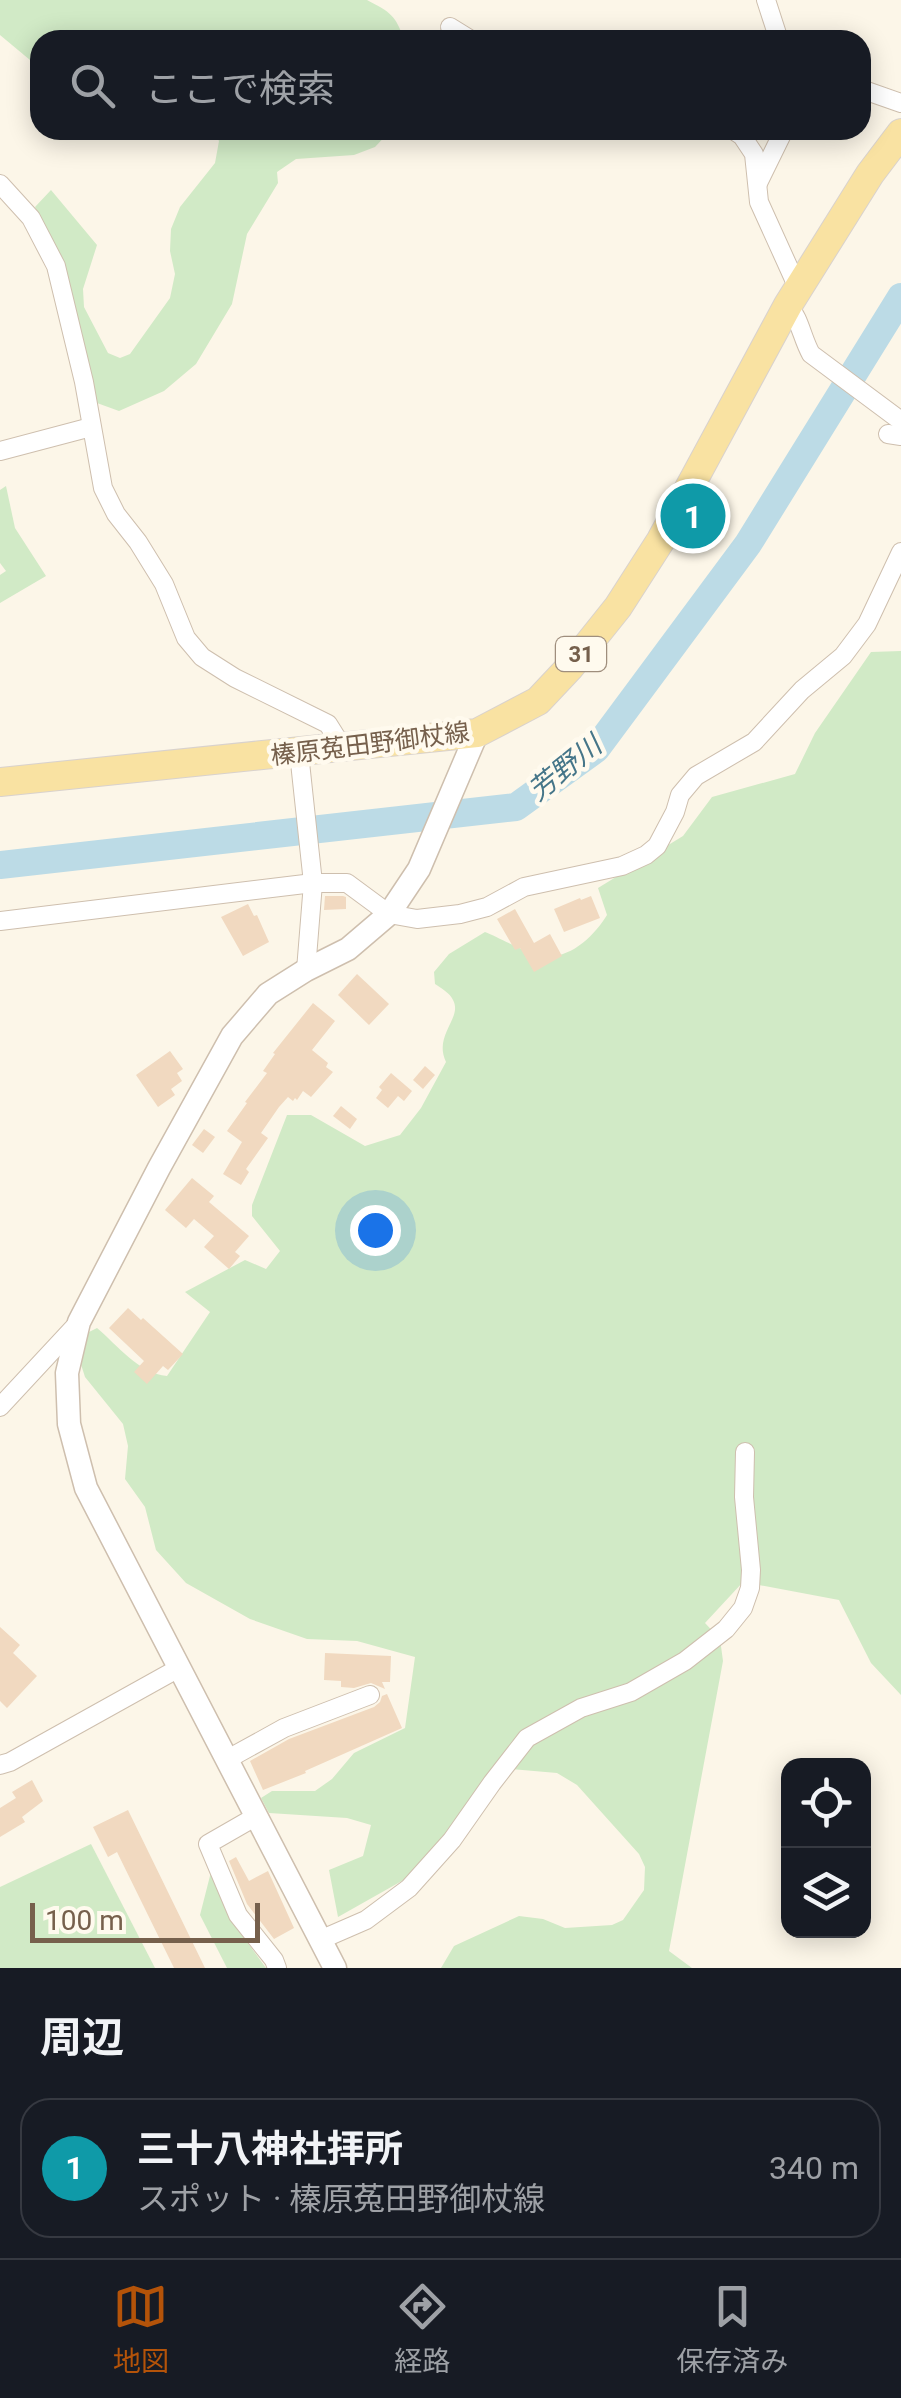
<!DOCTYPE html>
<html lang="ja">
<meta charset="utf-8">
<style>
body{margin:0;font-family:Roboto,"Noto Sans JP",sans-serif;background:#20242c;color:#f1f3f6}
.controls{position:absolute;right:30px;bottom:30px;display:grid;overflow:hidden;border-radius:20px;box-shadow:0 5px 25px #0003}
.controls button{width:90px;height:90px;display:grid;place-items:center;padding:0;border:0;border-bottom:2px solid #363941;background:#171b24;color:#f1f3f6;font:50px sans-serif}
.scale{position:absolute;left:30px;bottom:25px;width:230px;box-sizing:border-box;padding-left:10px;border:5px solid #76604c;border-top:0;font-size:28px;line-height:35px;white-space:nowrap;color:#76604c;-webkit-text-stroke:8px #fffaee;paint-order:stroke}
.you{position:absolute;left:375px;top:1230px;width:35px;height:35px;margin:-25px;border:8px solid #fff;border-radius:50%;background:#1a73e8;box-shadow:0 0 0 15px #1a73e833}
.badge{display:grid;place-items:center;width:65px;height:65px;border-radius:50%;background:#b45309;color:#fff;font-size:32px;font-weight:700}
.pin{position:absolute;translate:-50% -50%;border:5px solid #fff;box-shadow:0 2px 10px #0006}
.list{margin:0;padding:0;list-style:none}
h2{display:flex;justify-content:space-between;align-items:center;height:130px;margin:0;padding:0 40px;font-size:42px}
h2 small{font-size:32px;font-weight:400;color:#9ea1a6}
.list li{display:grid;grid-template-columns:65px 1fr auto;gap:30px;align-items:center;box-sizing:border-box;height:140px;margin:0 20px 20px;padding:0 20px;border:2px solid #363941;border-radius:30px}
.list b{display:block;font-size:38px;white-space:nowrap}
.list p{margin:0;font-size:32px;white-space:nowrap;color:#9ea1a6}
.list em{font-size:32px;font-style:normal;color:#9ea1a6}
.icon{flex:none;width:55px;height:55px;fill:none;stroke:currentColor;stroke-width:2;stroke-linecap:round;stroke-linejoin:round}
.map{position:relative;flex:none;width:901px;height:1968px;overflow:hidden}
.search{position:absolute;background:#171b24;box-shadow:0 5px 25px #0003;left:30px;right:30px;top:30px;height:110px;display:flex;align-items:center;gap:25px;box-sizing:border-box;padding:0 35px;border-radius:30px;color:#9ea1a6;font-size:38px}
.sheet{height:290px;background:#171b24}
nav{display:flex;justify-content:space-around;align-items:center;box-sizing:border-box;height:140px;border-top:2px solid #363941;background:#171b24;font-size:28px;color:#9ea1a6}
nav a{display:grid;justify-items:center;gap:5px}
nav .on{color:#b45309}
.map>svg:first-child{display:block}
.green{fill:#d1eac6}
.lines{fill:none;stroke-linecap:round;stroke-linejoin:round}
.river{stroke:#bcdbe6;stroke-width:28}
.building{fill:#f1d9c0}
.minor-casing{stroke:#cebfae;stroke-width:20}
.tertiary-casing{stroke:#cebfae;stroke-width:25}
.primary-casing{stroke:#d9d2cd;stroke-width:30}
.minor{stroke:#fff;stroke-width:18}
.tertiary{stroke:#fff;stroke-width:22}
.primary{stroke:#f9e2a2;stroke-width:28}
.labels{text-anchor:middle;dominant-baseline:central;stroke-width:9;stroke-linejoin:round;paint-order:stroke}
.shield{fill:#fffaee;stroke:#9f8e7d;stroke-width:2.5}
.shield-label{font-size:22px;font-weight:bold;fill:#76604c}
.street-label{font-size:25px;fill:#76604c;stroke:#fffaee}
.water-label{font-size:28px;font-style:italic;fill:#467689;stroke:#fffaee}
</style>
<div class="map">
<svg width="901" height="1968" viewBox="0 0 901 1968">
<rect width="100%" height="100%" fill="#fcf6e8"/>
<g class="green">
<path d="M0,0H367C390,12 396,15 404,40H40V64L30,60L0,35Z"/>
<polygon points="213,130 391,130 375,147 354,155 296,159 277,172 278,183 247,234 232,304 196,364 164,391 119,411 97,403 62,259 35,207 51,190 97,245 83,289 84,307 108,353 120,358 130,354 170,298 175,274 170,251 171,229 180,207 215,163 219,141"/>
<polygon points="6,486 15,528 46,576 0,603 0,575 6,571 0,563 0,490"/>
<path d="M901,651V1695L871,1663L839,1600L743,1582L705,1623L720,1639L723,1661L669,1951L692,1968H441L454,1946L519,1916L543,1919L565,1928L612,1925L623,1920L644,1890L645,1867L639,1854L577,1785L557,1773L501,1768L439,1860L338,1917L329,1870L363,1856L371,1825L347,1818L269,1813L261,1798L272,1791H315L332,1779L354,1753L405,1728L415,1657L357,1641L307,1639L250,1619L186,1583L156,1550L145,1507L125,1479L128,1446L123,1424L85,1377L78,1355L87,1333L97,1328C117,1345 140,1374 167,1376L210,1312L185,1292L245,1260L266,1269L280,1251L252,1216V1205L287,1115H311L365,1146L400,1135L421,1108L446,1062C433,1035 463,1018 453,1000C450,993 441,988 435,984L434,972L449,954L485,932C500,938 530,955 544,956C571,959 594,936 607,915L598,888L683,836L712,797L795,774L815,733L871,652Z"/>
<polygon points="91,1844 155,1968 0,1968 0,1887"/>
<polygon points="211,1872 237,1928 266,1968 227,1968 200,1915"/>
</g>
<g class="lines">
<polyline class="river" points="0,865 516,807 596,749 748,544 901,297"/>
</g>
<g class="building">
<polygon points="325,896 343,896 346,897 346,909 324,910"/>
<polygon points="591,896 600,918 564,932 554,909 580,898 581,900"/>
<polygon points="248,904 254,916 257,915 269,942 243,956 221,917"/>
<polygon points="515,909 534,943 550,934 562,956 534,972 520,948 515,950 497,919"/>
<polygon points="357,974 389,1004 369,1025 338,995"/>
<polygon points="313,1003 335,1021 312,1050 328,1063 326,1067 333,1072 311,1097 303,1091 297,1100 295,1098 293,1101 288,1097 279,1107 261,1133 268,1138 246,1169 249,1172 241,1185 223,1174 242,1142 227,1131 247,1103 245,1102 267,1073 263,1071 275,1054 273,1053"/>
<polygon points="170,1051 183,1069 177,1073 182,1081 171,1089 175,1095 158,1107 136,1075"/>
<polygon points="425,1066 435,1075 423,1089 413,1080"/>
<polygon points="391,1073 412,1091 404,1101 398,1096 388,1108 376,1098 382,1090 379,1087"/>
<polygon points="341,1106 357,1119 350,1129 333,1116"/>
<polygon points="204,1129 215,1137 203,1153 192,1145"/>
<polygon points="192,1178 214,1196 209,1202 249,1236 235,1252 240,1256 229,1269 204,1247 214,1236 194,1219 186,1228 165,1210"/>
<polygon points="128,1308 141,1320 143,1318 183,1354 168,1370 163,1366 147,1384 134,1372 144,1361 109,1328"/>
<polygon points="0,1627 20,1645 13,1653 37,1676 7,1708 0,1701"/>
<polygon points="325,1653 391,1656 390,1682 382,1682 385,1689 371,1683 354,1688 341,1687 341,1681 324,1680"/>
<polygon points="387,1694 402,1728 305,1771 306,1773 263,1790 250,1761 289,1739 374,1707 380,1702 382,1696"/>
<polygon points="32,1780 43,1801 22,1817 25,1822 0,1837 0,1808 16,1798 12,1792"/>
<polygon points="128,1810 205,1968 174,1968 117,1852 108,1857 93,1827"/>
<polygon points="236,1857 249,1881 268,1871 294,1928 274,1939 247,1904 229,1861"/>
</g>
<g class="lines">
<g class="minor-casing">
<g id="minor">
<polyline points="766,0 779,40"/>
<polyline points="450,27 471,40"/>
<polyline points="861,89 901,103"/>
<polyline points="733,130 742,136 754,154 759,202 798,288"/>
<polyline points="758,183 784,130"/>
<polyline points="0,184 31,218 56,266 84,382 103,488 116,514 138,542 164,584 186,638 202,657 235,678 328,724 343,748"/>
<path d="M788,305C800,319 802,338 811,354L901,421"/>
<polyline points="888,434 901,436"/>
<polyline points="0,451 91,427"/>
<polyline points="299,753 313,883 306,970"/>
<polyline points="0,921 313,883 347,883 389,914 417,919 460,914 487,907 524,887 622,866 646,855 657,846 675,812 680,795 696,776 754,742 802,690 843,656 867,624 901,552"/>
<polyline points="0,1407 78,1323"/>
<polyline points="226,1760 284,1728 370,1695"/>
<polyline points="0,1765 10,1762 179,1668"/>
<polyline points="255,1817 208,1844 238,1915 274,1960 277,1968"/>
<polyline points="320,1940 366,1920 409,1888 452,1840 492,1783 527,1738 581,1708 631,1692 685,1661 726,1629 743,1608 750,1588 751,1570 744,1497 745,1452"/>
</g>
</g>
<g class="tertiary-casing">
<polyline id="tertiary" points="335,1968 86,1488 69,1424 67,1373 79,1322 159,1168 232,1036 268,994 306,970 348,949 389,914 419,869 477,733"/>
</g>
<g class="primary-casing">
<polyline id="primary" points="0,782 477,733 538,701 570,667 618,607 661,540 788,305 870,174 901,133"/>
</g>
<use href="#minor" class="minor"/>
<use href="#tertiary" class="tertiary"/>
<use href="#primary" class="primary"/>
</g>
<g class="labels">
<rect class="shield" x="556" y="637" width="50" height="34" rx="8"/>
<g class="shield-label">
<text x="581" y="654">31</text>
</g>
<g class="street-label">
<text transform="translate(370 744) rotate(-7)">榛原菟田野御杖線</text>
</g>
<g class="water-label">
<text transform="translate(565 768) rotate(-39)">芳野川</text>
</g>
</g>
</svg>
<div class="controls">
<button><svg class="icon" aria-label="locate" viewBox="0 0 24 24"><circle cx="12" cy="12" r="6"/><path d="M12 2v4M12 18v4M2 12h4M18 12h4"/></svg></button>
<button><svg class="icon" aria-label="layers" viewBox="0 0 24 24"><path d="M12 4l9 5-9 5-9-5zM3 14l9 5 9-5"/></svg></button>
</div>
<div class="scale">100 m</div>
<div class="you"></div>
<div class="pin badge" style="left:693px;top:516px;background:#0f9aa8">1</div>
<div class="search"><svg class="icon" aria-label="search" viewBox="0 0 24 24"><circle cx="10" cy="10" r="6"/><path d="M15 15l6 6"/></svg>ここで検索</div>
</div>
<section class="sheet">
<h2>周辺<small></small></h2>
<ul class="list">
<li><span class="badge" style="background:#0f9aa8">1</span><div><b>三十八神社拝所</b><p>スポット · 榛原菟田野御杖線</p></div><em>340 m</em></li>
</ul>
</section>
<nav>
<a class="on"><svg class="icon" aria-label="map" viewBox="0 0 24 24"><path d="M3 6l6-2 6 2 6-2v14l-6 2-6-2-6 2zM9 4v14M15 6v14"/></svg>地図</a>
<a><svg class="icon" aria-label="directions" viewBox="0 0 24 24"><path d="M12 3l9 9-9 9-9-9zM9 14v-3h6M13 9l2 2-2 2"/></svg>経路</a>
<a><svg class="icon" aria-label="saved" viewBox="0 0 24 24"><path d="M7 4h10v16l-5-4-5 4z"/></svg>保存済み</a>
</nav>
